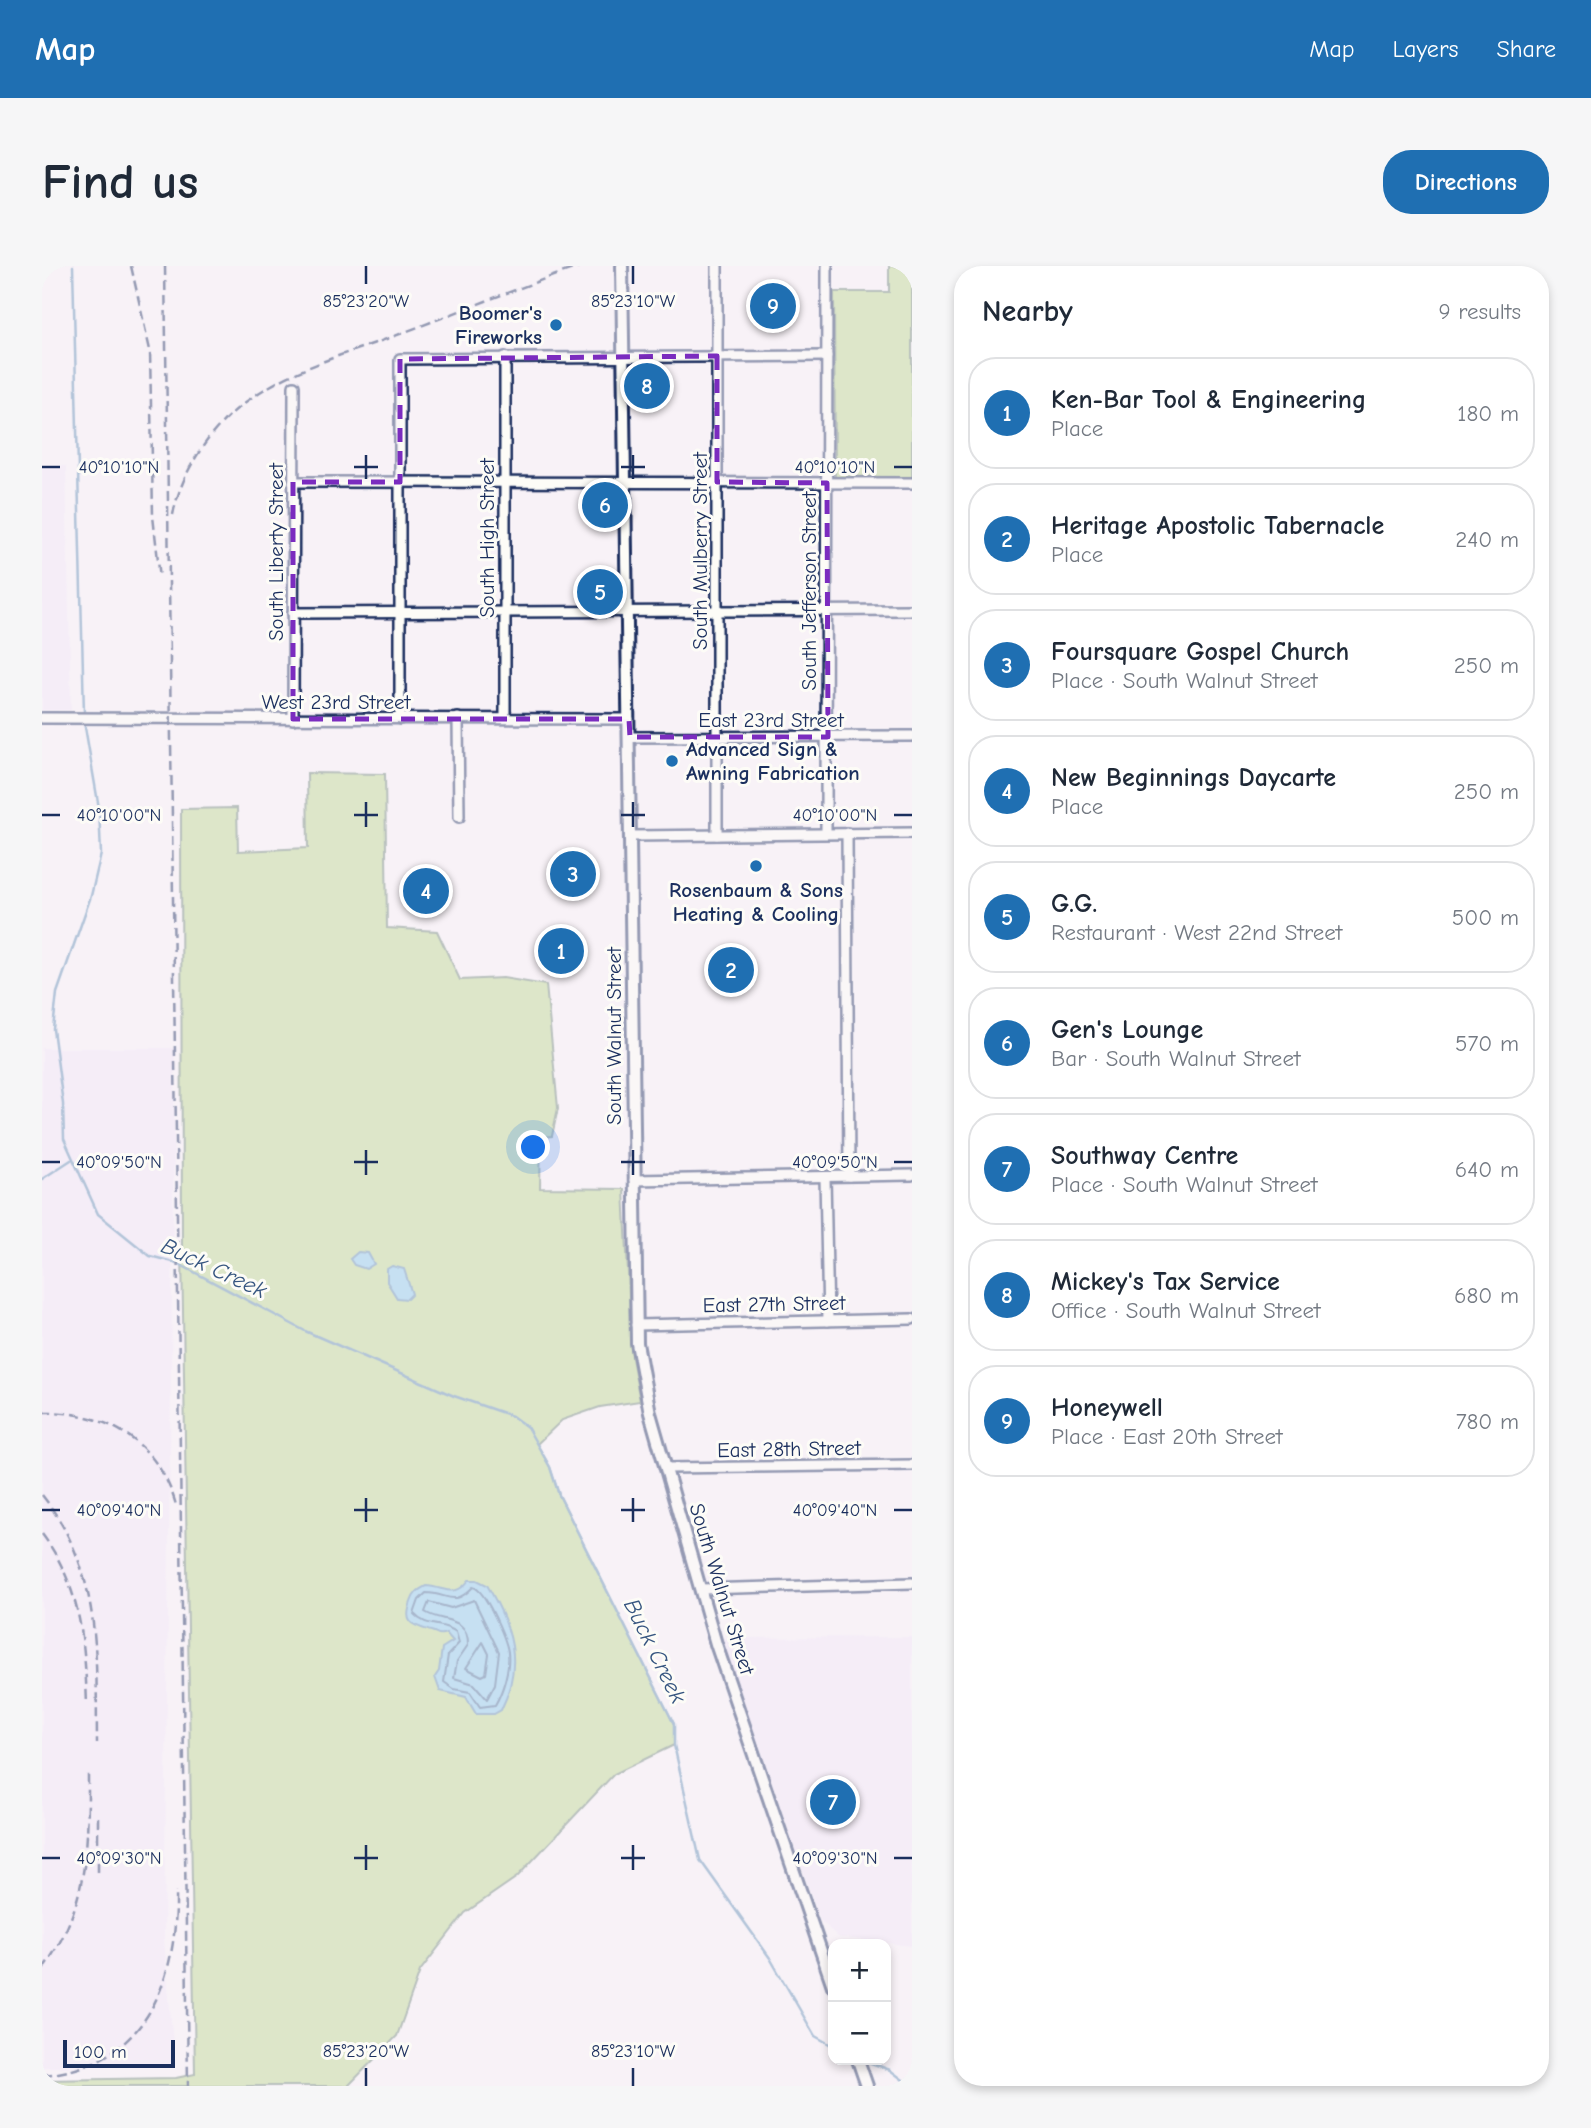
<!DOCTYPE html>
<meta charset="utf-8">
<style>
body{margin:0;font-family:"Comic Neue",sans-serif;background:#f6f6f7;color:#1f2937}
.controls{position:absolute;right:21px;bottom:21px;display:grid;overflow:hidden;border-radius:14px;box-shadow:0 4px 10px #0003}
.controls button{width:63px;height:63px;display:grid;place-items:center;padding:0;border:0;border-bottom:2px solid #e0e1e3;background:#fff;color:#1f2937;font:35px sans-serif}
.scale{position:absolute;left:21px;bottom:18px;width:112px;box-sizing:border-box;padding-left:7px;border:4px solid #1b2f5e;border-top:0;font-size:19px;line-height:24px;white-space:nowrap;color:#1b2f5e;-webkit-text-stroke:5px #fdfcf7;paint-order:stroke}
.you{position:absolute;left:492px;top:882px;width:24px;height:24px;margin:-18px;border:5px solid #fff;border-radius:50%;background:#1a73e8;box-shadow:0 0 0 10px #1a73e833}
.badge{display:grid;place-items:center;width:46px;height:46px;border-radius:50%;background:#1f6fb2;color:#fff;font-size:23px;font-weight:700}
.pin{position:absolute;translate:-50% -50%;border:4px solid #fff;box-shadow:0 2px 7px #0006}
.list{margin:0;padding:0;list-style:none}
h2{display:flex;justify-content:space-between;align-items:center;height:91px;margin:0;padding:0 28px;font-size:30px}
h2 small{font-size:23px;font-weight:400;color:#747a83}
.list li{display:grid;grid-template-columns:46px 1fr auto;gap:21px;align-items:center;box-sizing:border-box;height:112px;margin:0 14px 14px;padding:0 14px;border:2px solid #e0e1e3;border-radius:28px}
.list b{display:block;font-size:26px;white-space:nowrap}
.list p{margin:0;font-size:23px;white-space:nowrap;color:#747a83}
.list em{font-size:23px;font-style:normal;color:#747a83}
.map{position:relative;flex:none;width:870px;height:1820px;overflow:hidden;border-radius:28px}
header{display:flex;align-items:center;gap:42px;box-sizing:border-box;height:98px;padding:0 35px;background:#1f6fb2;color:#fff}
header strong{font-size:33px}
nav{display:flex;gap:38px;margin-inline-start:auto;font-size:24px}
.intro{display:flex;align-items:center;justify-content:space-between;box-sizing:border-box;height:168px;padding:0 42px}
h1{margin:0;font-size:49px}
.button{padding:18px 32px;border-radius:28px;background:#1f6fb2;color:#fff;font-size:24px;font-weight:700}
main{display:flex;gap:42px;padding:0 42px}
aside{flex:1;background:#fff;border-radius:28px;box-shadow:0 4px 10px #0003}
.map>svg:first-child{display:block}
.built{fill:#f1e6f7}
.green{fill:#bcd890;stroke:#6c8477;stroke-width:2}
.water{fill:#8acaeb;stroke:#5e8cb3;stroke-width:2}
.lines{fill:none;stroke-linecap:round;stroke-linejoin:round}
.shore{stroke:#476d96;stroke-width:2}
.stream{stroke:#5e8cb3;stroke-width:2.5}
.minor-casing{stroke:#1b2f5e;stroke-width:14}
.major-casing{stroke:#1b2f5e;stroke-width:16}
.minor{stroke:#fdfcf7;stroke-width:9}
.major{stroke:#fdfcf7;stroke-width:10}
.rail{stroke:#1b2f5e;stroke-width:2.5;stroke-dasharray:10 5;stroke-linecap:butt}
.marked{fill:none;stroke:#7b2cbf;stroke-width:5;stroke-dasharray:14 9;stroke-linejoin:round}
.ticks{fill:none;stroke:#1b2f5e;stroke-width:2.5}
.poi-dot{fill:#1f6fb2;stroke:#fdfcf7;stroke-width:2.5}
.labels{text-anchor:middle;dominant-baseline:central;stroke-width:6;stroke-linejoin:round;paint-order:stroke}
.poi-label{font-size:21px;font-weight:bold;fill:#1b2f5e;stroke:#fdfcf7;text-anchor:end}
.street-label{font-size:21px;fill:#1b2f5e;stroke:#fdfcf7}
.water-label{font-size:23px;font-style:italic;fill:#375681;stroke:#fdfcf7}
.ticks-label{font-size:18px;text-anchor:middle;fill:#1b2f5e;stroke:#fdfcf7;stroke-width:6;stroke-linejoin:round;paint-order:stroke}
</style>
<header>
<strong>Map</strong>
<nav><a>Map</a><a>Layers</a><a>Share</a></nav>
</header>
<div class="intro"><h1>Find us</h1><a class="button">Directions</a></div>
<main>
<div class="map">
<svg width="870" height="1820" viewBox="0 0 870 1820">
<rect width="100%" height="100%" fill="#f8f2f7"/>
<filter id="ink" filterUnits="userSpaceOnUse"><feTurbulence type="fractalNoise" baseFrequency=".0143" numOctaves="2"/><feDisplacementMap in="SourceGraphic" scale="14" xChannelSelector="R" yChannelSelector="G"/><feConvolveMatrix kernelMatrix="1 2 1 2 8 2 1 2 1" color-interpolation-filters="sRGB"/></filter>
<g filter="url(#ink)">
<g class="built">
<polygon points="24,200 29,444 0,444 0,200"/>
<polygon points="0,782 133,782 122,1673 133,1801 0,1801"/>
<polygon points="870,1371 870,1680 796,1671 778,1654 680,1372"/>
</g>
<g class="green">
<polygon points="847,0 870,0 870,211 793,211 792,26 847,26"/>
<polygon points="265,507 343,508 345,662 395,665 418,714 461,712 504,719 516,842 510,870 499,871 498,922 582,923 590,1092 598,1135 558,1141 520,1154 495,1178 508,1201 517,1229 632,1458 632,1479 572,1508 475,1611 423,1647 378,1705 355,1770 306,1820 0,1820 0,1814 134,1812 153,1808 140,983 139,543 195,542 196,585 266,582"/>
</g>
<g class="water">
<polygon points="316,986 326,987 332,998 324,1003 312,999 308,993"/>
<polygon points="350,1000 362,1003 370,1028 365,1033 355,1032 345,1016 345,1003"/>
<path d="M427,1314H435L445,1319C470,1361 482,1398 459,1444L452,1448H434L424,1431L398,1425L393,1411L397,1405L400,1382L411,1375L404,1367C396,1370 396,1367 389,1365C370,1359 361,1358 369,1336C372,1327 376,1324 384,1320C403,1321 413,1333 427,1314Z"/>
</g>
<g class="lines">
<g class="shore">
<path d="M431,1321C443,1323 464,1373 466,1386C468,1403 461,1425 453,1439L438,1441L428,1426L412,1423L402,1416L406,1389L417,1377L414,1366C401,1356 384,1362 372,1348L377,1334L384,1327C406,1327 411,1342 431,1321Z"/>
<path d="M432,1334L457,1386L453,1418L445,1433L432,1418L412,1412L415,1395L426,1379C427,1349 399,1357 383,1346L387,1336L409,1342Z"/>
<polygon points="441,1376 447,1388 444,1408 440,1410 424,1402"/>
</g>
<g class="stream">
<polyline points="31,0 42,448"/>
<polyline points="42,455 57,542 59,588 49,630 15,727 11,763 21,838 22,873 56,948 108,990 135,997 263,1065 412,1130 470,1150 485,1161 508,1201 517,1229 632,1458 632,1479 658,1594 728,1692 773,1770 791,1780"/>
<polyline points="0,913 29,894"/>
<polyline points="821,1794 848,1804 869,1820"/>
</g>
<g class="minor-casing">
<g id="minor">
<polyline points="463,91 463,452"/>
<polyline points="251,216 870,217"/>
<polyline points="251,347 870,344"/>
<polyline points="0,452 587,453"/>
<polyline points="416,452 417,551"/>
<polyline points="251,453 252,120"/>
<polyline points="358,453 358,93 785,90"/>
<polyline points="588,471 870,470"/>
<polyline points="784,567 785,0"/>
<polyline points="805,567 807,910"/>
<polyline points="675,569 675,0"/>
<polyline points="590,570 870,567"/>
<polyline points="783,911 786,1055"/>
<polyline points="592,914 870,909"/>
<polyline points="594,1059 870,1053"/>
<polyline points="624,1202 870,1199"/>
<polyline points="659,1323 870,1317"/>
</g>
</g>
<g class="major-casing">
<g id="major">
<polyline points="580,0 595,1077 608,1147 674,1378 791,1720"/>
<polyline points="816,1794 825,1820"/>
</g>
</g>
<use href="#minor" class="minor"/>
<use href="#major" class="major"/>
<g class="rail">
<polyline points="89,0 108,84 111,250 118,312"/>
<polyline points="123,0 146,1820"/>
<path d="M131,249C138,210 165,167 196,142C239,106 298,90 350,71C413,47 476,22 539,0"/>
<path d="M0,1146C64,1145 116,1176 134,1239"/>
<path d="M0,1229C60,1306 54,1385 55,1477"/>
<path d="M0,1268C39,1320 43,1377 45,1440"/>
<polyline points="56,1551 56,1609"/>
<path d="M0,1704C47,1641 46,1580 46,1505"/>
<path d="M0,1809C103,1801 136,1715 134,1625"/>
</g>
</g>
</g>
<path d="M0 0H870V1820H0ZM675,90V216L785,217L786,471H588L587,453H251V216H358V93Z" fill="#f8f2f7" fill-opacity=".55" fill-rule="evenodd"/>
<path class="marked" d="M675,90V216L785,217L786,471H588L587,453H251V216H358V93Z"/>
<path class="ticks" d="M324,0V18M591,0V18M324,189V213M591,189V213M0,201H18M312,201H336M579,201H603M852,201H870M324,536V561M591,536V561M0,549H18M312,549H336M579,549H603M852,549H870M324,884V909M591,884V909M0,896H18M312,896H336M579,896H603M852,896H870M324,1232V1256M591,1232V1256M0,1244H18M312,1244H336M579,1244H603M852,1244H870M324,1579V1604M591,1579V1604M0,1592H18M312,1592H336M579,1592H603M852,1592H870M324,1802V1820M591,1802V1820"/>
<g class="poi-dot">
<circle cx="514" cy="59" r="7"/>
<circle cx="630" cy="495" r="7"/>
<circle cx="714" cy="600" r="7"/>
</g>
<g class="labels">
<g class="poi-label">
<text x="500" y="47">Boomer's<tspan x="500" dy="24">Fireworks</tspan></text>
<text x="644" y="483" text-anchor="start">Advanced Sign &amp;<tspan x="644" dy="24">Awning Fabrication</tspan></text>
<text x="714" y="624" text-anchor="middle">Rosenbaum &amp; Sons<tspan x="714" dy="24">Heating &amp; Cooling</tspan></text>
</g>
<g class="street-label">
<text transform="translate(445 272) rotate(-90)">South High Street</text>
<text transform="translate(658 285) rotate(-90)">South Mulberry Street</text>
<text transform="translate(234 286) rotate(-90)">South Liberty Street</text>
<text transform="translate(767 325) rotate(-90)">South Jefferson Street</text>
<text x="294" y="436">West 23rd Street</text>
<text x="729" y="454">East 23rd Street</text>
<text transform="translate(572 770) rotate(-90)">South Walnut Street</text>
<text transform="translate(732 1038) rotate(-1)">East 27th Street</text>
<text transform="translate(747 1183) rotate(-1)">East 28th Street</text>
<text transform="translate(680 1323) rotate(73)">South Walnut Street</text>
</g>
<g class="water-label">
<text transform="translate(172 1002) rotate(25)">Buck Creek</text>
<text transform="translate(613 1385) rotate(64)">Buck Creek</text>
</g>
</g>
<g class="ticks-label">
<text x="324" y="41">85°23'20"W</text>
<text x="591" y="41">85°23'10"W</text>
<text x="77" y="207">40°10'10"N</text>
<text x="793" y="207">40°10'10"N</text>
<text x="77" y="555">40°10'00"N</text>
<text x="793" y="555">40°10'00"N</text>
<text x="77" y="902">40°09'50"N</text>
<text x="793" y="902">40°09'50"N</text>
<text x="77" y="1250">40°09'40"N</text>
<text x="793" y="1250">40°09'40"N</text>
<text x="77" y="1598">40°09'30"N</text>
<text x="793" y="1598">40°09'30"N</text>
<text x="324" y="1791">85°23'20"W</text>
<text x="591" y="1791">85°23'10"W</text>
</g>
</svg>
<div class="controls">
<button>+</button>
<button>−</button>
</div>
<div class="scale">100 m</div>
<div class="you"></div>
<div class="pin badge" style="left:519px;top:685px">1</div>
<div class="pin badge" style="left:689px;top:704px">2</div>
<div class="pin badge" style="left:531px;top:608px">3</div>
<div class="pin badge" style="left:384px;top:625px">4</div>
<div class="pin badge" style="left:558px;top:326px">5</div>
<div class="pin badge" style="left:563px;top:239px">6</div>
<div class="pin badge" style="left:791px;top:1536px">7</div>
<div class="pin badge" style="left:605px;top:120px">8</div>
<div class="pin badge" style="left:731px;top:40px">9</div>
</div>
<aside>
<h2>Nearby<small>9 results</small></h2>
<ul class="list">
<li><span class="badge">1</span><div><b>Ken-Bar Tool &amp; Engineering</b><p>Place</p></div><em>180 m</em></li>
<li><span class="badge">2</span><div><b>Heritage Apostolic Tabernacle</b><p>Place</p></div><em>240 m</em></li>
<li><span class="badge">3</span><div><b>Foursquare Gospel Church</b><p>Place · South Walnut Street</p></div><em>250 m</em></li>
<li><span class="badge">4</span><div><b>New Beginnings Daycarte</b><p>Place</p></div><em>250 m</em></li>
<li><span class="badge">5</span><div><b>G.G.</b><p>Restaurant · West 22nd Street</p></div><em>500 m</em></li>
<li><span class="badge">6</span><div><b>Gen's Lounge</b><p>Bar · South Walnut Street</p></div><em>570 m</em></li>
<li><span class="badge">7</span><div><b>Southway Centre</b><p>Place · South Walnut Street</p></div><em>640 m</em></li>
<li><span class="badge">8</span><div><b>Mickey's Tax Service</b><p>Office · South Walnut Street</p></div><em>680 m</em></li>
<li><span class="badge">9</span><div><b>Honeywell</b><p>Place · East 20th Street</p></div><em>780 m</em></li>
</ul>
</aside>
</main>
